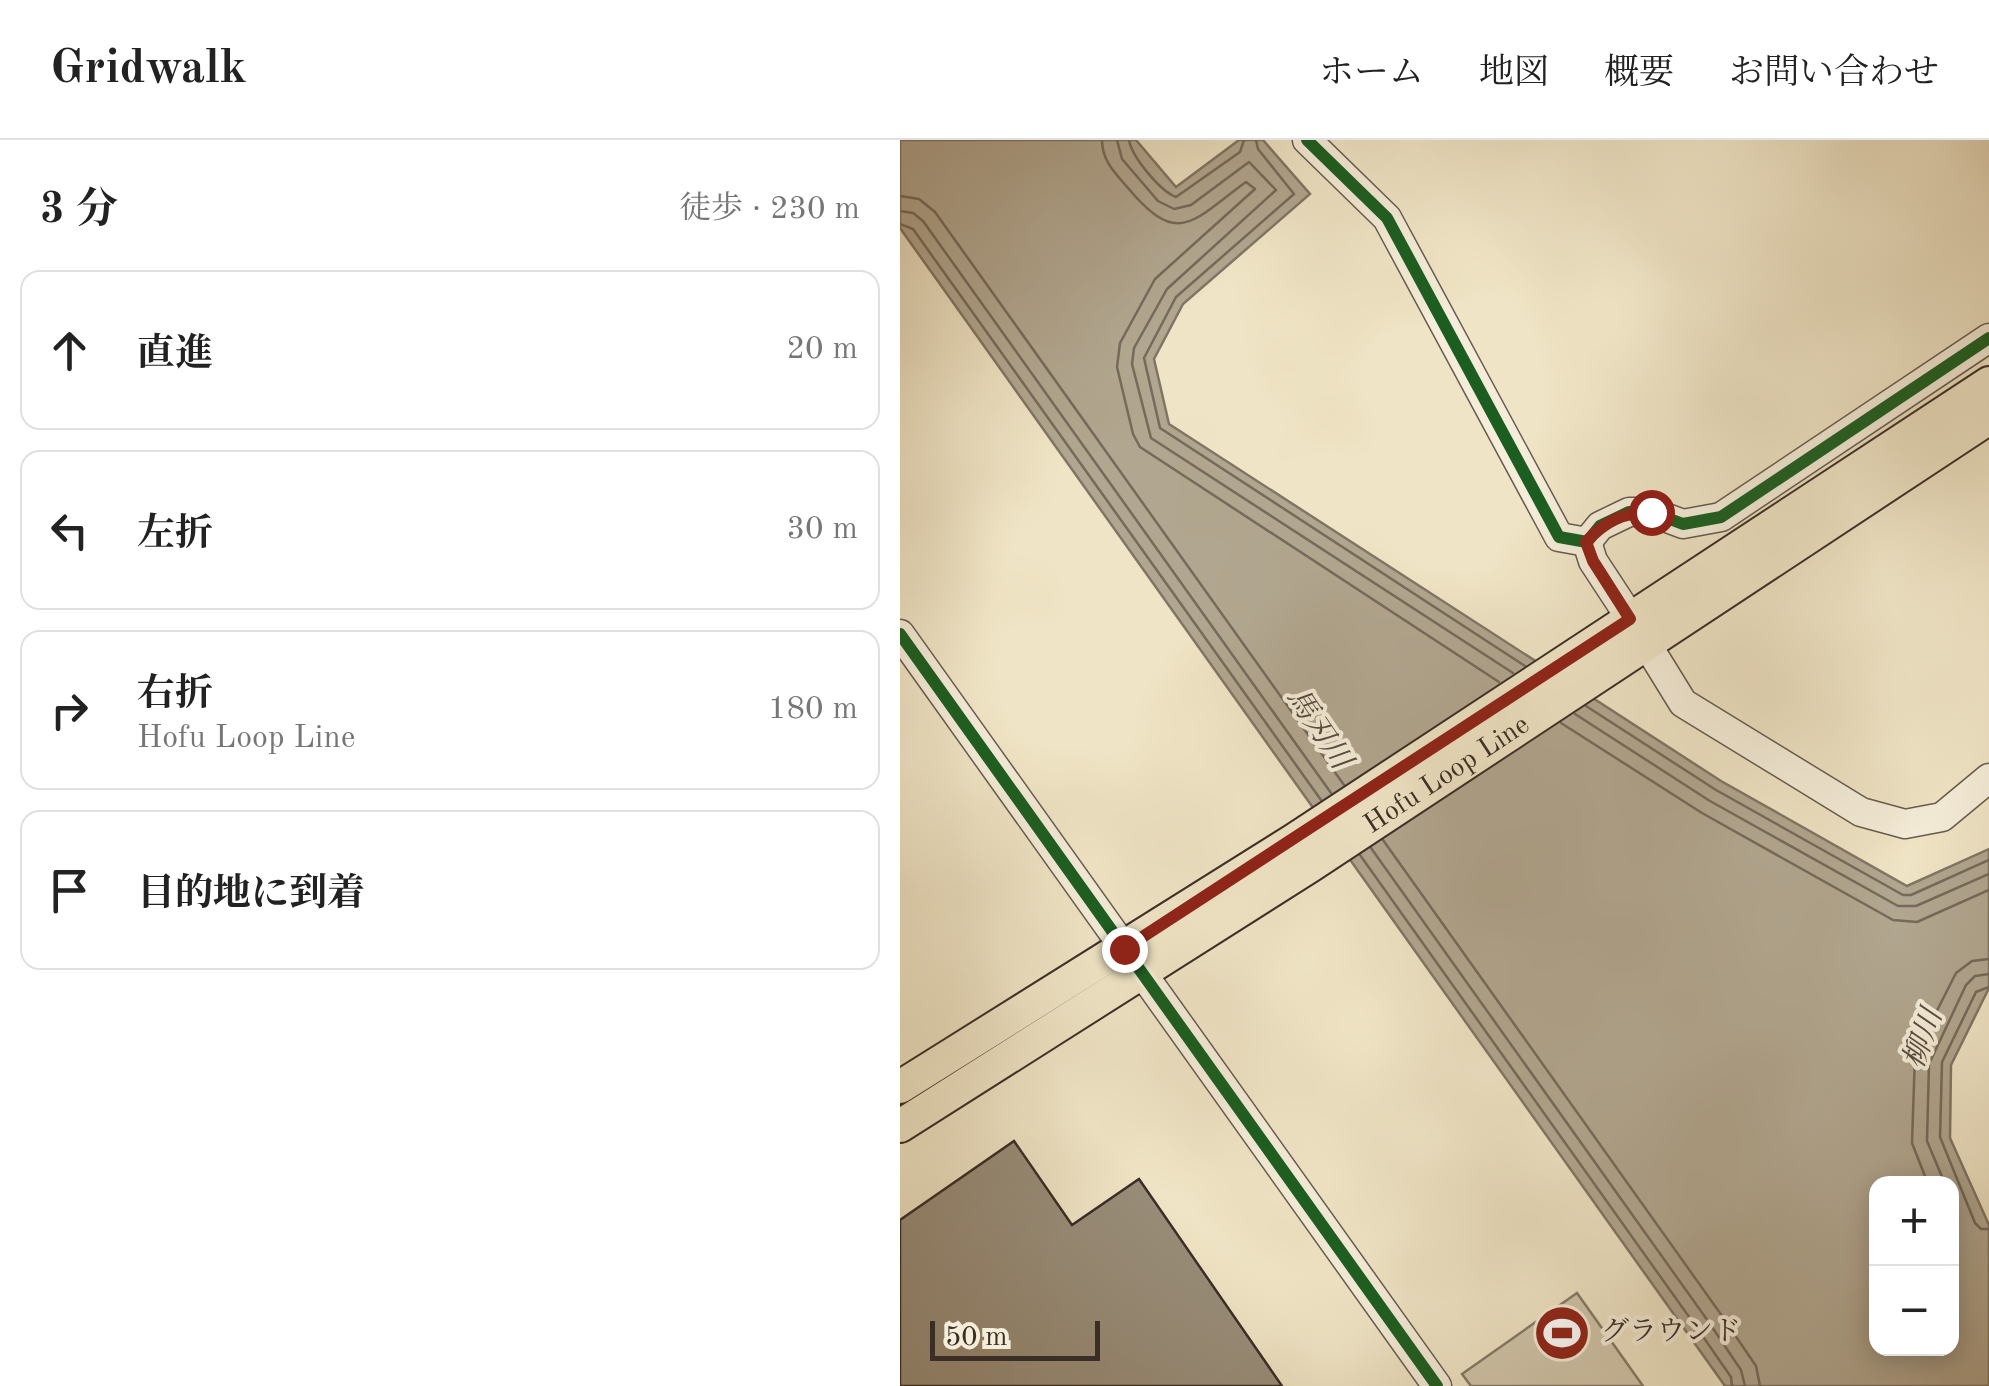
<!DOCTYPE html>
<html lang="ja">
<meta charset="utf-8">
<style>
body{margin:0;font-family:"Old Standard TT","Noto Serif JP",serif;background:#f6f6f6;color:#222}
.controls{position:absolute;right:30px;bottom:30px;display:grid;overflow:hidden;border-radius:20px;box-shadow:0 5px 25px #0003}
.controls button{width:90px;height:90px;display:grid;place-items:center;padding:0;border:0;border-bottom:2px solid #e0e0e0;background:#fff;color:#222;font:50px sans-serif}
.scale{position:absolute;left:30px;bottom:25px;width:170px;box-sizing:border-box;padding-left:10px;border:5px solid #3a2e27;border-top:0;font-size:28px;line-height:35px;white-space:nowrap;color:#3a2e27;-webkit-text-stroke:8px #f5edd9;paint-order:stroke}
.stop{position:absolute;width:30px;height:30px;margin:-22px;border:8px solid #8f2418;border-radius:50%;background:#fff}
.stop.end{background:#8f2418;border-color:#fff;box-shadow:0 2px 10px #0008}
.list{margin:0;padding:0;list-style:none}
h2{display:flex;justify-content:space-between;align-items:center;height:130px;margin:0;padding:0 40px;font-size:42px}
h2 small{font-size:32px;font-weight:400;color:#767676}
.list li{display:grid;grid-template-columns:65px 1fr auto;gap:30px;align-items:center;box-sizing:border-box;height:160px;margin:0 20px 20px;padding:0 20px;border:2px solid #e0e0e0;border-radius:20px}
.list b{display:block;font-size:38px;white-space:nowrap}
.list p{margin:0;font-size:32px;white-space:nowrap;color:#767676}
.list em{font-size:32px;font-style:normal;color:#767676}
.icon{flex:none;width:55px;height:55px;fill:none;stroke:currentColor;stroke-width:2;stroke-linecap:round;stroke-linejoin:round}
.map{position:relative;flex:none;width:1089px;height:1246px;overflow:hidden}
header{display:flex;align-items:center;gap:60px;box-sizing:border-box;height:140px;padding:0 50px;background:#fff;border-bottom:2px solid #e0e0e0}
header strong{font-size:48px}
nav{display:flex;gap:55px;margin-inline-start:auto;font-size:35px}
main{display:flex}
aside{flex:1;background:#fff}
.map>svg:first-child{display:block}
.green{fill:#d0c5aa;stroke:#857a68;stroke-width:2.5}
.water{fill:#b1a68f;stroke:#817665;stroke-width:2.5;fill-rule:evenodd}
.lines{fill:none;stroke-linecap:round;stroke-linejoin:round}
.shore{stroke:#766a5b;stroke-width:2.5}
.building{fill:#988d79;stroke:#3a2e27;stroke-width:2.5}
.minor-casing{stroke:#675c4e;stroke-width:31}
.major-casing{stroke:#3a2e27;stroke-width:36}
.minor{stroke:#f5edd9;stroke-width:28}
.major{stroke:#efe4c5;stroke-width:32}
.cycleway-casing{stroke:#f5edd9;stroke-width:19}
.cycleway{stroke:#1b5e20;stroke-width:12}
.route{stroke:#8f2418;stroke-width:12}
.labels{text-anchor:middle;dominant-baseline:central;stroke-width:8;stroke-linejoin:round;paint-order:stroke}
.street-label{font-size:28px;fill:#3a2e27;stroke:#f5edd9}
.poi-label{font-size:28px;fill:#3a2e27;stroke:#f5edd9;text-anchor:start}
.water-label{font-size:30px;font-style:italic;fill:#584c41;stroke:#f5edd9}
</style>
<header>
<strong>Gridwalk</strong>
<nav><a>ホーム</a><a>地図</a><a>概要</a><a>お問い合わせ</a></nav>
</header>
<main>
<aside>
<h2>3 分<small>徒歩 · 230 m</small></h2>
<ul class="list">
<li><svg class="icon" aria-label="ahead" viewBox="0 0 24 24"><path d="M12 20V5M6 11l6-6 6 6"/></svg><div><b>直進</b></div><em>20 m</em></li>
<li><svg class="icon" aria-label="left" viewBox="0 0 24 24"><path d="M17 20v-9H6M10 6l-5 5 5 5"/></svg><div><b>左折</b></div><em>30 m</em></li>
<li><svg class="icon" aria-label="right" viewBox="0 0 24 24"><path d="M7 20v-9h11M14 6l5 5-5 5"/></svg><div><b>右折</b><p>Hofu Loop Line</p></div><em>180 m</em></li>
<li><svg class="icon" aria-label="arrive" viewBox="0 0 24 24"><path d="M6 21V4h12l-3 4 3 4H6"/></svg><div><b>目的地に到着</b></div></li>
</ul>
</aside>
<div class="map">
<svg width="1089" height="1246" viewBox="0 0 1089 1246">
<rect width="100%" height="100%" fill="#efe4c5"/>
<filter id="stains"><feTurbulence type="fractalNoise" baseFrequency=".002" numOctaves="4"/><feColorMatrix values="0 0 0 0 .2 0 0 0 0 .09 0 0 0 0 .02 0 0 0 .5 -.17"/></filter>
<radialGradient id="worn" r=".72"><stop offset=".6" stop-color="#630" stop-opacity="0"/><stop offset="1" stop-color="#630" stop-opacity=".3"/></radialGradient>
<polygon class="green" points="677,1153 743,1246 571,1246 562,1234"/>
<path class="water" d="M0,0H236L276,47L339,0H363L410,54L283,164L254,219L269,284L821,641L1007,746L1089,709V848L1051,925L1050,998L1089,1085V1246H825L0,88ZM976,1044H1052V1208H976Z"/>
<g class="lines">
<g class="shore">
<path d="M202,0C202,21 215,33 228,48C279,109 293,80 346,42L355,49L255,139L220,203L217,227L233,294L240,307L599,542"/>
<polyline points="217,0 222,19 258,61 274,69 291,65 349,22 376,50 267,149 234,208 232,224 251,298 613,533"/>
<path d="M229,0C232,17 260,51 276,57L340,12L344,0"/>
<polyline points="356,0 358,9 394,54 276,157 244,218 260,288 625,526"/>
<polyline points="0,56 19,59 35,72 444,645"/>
<polyline points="0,71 13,73 23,81 431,653"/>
<polyline points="0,84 13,89 421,660"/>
<polyline points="686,566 816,650 1003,755 1011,755 1089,720"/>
<polyline points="675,574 810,661 998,766 1016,766 1089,734"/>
<polyline points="661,583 802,673 993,780 1017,782 1089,750"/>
<polyline points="483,700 820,1173 856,1226 860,1246"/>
<polyline points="471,708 808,1181 841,1230 845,1246"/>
<polyline points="460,715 797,1188 831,1237 832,1246"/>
<polyline points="1089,847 1076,852 1042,922 1040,997 1075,1083 1081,1089 1089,1089"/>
<polyline points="1028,1044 1012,1003 1015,914 1056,833 1072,821 1089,819"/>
<polyline points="1045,1044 1027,1001 1029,924 1066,845 1075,836 1089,834"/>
</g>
</g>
<polygon class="building" points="114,1001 172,1085 239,1039 382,1246 0,1246 0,1080"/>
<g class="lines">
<g class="minor-casing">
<g id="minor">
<polyline points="407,0 487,78 659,397 687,402"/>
<polyline points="687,402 700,386 729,372 751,372 783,384 821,377 1089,198"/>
<polyline points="687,402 693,421 731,479"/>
<polyline points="0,494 537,1246"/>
<polyline points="746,503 783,563 961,672 1005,684 1042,677 1089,638"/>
</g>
</g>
<g class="major-casing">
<g id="major">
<polyline points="0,947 394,700 1089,243"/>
<path id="s1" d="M0,986L410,726L1089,278"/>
</g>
</g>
<use href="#minor" class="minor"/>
<use href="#major" class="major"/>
<g class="cycleway-casing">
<g id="cycleway">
<polyline points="407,0 487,78 659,397 687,402 700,386 729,372 751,372 783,384 821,377 1089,198"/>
<polyline points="0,494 537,1246"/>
</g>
</g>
<use href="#cycleway" class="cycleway"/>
</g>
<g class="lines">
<path class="route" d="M224,809L730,479L693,421L686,402C705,381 724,372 751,372"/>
</g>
<defs>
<g id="stadium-disc" transform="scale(2.875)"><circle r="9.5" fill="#8f2418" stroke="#f5edd9"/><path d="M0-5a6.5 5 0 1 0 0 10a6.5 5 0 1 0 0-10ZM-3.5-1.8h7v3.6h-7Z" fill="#fff"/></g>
</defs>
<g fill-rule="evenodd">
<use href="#stadium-disc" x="662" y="1193"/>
</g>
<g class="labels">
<g class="street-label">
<text stroke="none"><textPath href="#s1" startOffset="650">Hofu Loop Line</textPath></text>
</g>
<g class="poi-label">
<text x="701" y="1193">グラウンド</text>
</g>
<g class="water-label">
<text transform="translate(418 589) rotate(56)">馬刃川</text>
<text transform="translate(1024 899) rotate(-70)">柳川</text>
</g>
</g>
<rect width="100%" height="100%" filter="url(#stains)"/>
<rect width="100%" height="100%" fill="url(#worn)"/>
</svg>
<div class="controls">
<button>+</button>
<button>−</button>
</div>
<div class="scale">50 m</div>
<div class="stop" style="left:751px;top:372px"></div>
<div class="stop end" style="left:224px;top:809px"></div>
</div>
</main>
